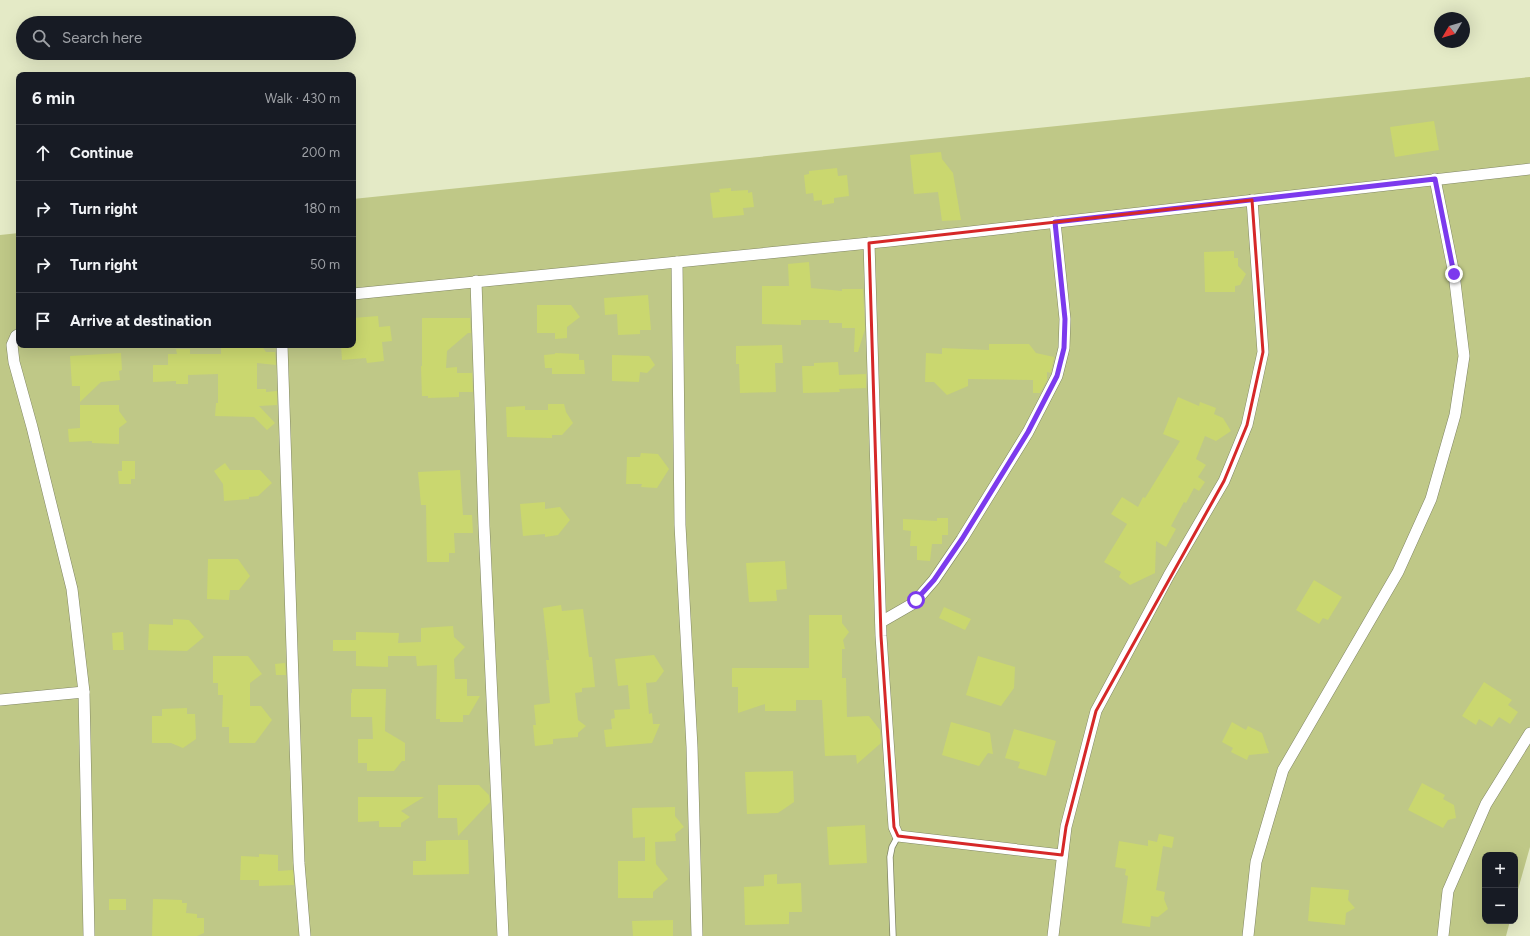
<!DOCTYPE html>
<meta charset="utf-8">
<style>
body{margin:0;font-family:Figtree,sans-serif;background:#20242c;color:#f1f3f6}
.controls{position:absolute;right:12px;bottom:12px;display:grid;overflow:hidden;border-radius:8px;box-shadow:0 4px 16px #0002}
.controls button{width:36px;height:36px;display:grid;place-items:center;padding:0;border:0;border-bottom:1px solid #363941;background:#171b24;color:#f1f3f6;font:20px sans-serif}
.compass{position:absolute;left:1434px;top:12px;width:36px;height:36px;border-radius:50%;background:#171b24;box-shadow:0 4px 16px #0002;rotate:232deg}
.stop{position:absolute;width:12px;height:12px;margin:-9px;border:3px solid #7c3aed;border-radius:50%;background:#fff}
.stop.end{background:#7c3aed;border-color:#fff;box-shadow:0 1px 4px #0008}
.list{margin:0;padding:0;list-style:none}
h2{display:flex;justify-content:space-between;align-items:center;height:52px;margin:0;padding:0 16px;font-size:17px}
h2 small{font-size:13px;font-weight:400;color:#9ea1a6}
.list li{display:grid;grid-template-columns:26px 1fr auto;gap:12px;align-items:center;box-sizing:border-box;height:56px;padding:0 16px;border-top:1px solid #363941}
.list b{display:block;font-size:15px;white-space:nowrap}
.list em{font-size:13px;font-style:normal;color:#9ea1a6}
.icon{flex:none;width:22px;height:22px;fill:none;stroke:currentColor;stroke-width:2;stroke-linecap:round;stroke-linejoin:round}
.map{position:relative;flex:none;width:1530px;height:936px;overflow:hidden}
.search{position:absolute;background:#171b24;box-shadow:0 4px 16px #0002;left:16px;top:16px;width:340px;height:44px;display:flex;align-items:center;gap:10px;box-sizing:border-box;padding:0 14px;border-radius:22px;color:#9ea1a6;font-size:15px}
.panel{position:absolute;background:#171b24;box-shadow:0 4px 16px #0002;left:16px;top:72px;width:340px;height:276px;border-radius:8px}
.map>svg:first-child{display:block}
.green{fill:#bfc887}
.building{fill:#cad76f}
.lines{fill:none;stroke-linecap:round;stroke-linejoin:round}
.service-casing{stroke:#808664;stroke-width:7}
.minor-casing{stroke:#808664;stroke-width:12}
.service{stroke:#fff;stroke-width:5.5}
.minor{stroke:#fff;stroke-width:11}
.route{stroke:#7c3aed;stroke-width:5}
.marked{fill:none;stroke:#d62828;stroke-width:3;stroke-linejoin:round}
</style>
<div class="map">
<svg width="1530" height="936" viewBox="0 0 1530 936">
<rect width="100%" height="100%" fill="#e4eac6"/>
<polygon class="green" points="1530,77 1530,847 1515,900 1515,855 1485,855 1485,921 1510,921 1506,936 0,936 0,235 19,233 19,345 353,345 353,199"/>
<g class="building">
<polygon points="1434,121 1439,150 1395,157 1390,127"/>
<polygon points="941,152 942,159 953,173 961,220 942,221 938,192 914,194 910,155"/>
<polygon points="837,168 838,176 847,175 849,196 834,198 834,203 822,205 822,200 814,201 813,193 806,194 804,175 809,174 809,171"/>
<polygon points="731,188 731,191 748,190 748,193 752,192 754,207 743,208 744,215 713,218 710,193 720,192 719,189"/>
<polygon points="1234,251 1234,258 1238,258 1238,266 1246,274 1240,285 1235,286 1235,292 1205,292 1204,252"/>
<polygon points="809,262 811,288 842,291 842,289 863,289 865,329 858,352 854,352 855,328 842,328 842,323 829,323 829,320 801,320 801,325 762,324 762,286 789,286 788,264"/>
<polygon points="648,295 651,330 640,330 640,334 618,335 617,314 605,315 604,298"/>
<polygon points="537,305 571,305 580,317 567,327 567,338 555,339 555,333 537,333"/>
<polygon points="378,316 379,327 390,326 392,341 382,342 384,361 367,363 366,358 342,360 341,345 353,345 353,318"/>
<polygon points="422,318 470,318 471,333 468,333 447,351 446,368 457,367 457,373 472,373 473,392 459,392 459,397 428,398 428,396 422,396 421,366 422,366"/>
<polygon points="989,344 1029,344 1036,353 1054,357 1051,373 1047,372 1047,380 1040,393 1033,393 1033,380 968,379 968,386 947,395 934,382 925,382 926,353 942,354 942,348 989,350"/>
<polygon points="221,345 261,345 266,352 275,352 276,365 257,363 257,389 266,389 266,392 277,391 277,405 259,406 275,423 267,430 254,417 215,416 216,403 218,403 218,374 188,375 188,384 176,384 176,381 153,382 153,365 168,365 168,354 177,354 176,349 190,349 190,354 221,354"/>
<polygon points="782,345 783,363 775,363 776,392 740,393 739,364 736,364 736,346"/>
<polygon points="121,353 122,370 119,371 120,380 101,382 80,402 80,386 72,386 70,356"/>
<polygon points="555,353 579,354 579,360 584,360 585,374 552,374 552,368 545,368 544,355 555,354"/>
<polygon points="612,355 649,356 655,365 647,373 640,372 639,382 612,381"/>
<polygon points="838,362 839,375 866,374 866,388 839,389 840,392 803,393 802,366 814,366 814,363"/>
<polygon points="1178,397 1199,406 1200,402 1216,408 1214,414 1223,418 1231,431 1216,441 1205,436 1196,459 1206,465 1198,477 1205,482 1199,491 1194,488 1186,503 1184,502 1171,526 1176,529 1166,547 1156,541 1155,573 1130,585 1119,577 1121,572 1104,562 1127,524 1111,514 1122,497 1138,507 1143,497 1145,498 1180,441 1163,434"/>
<polygon points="548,404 564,404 566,412 573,423 562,435 552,435 552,438 507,437 506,407 525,406 525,410 548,410"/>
<polygon points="80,405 119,405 119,411 127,422 119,428 119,444 92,443 92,441 69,442 68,429 80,428"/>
<polygon points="641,453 658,454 669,469 657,488 641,487 642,484 626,484 627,457 640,457"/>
<polygon points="122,461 135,461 135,479 131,479 131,484 119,484 118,471 122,471"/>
<polygon points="225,463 230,470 260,470 272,483 258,496 249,497 249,499 224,501 223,484 214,471"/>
<polygon points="460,470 463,515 472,515 473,533 454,533 455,553 449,553 449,562 427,562 426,505 421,505 418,472"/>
<polygon points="545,502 545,509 560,507 570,520 558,535 545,537 545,534 523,536 520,504"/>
<polygon points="937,518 948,518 948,535 942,535 942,544 932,544 930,561 917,560 917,546 910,546 911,531 903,530 903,519 937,521"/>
<polygon points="208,559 238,559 250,576 239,590 230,590 229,600 207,599"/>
<polygon points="785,561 787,589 776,590 777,601 749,602 746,563"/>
<polygon points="1314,580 1342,597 1328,620 1323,618 1319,624 1296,610"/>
<polygon points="561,605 562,611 583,609 589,657 592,657 595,687 582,688 582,692 575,693 578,720 586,726 578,733 578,737 553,739 553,744 535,746 533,725 536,725 534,705 550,703 546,660 549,660 543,608"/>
<polygon points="944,607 971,619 965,630 939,618"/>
<polygon points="809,615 842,615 842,623 849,632 843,640 845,649 842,649 842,678 846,678 847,717 869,716 880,730 881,743 857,764 856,755 825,756 822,700 796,700 796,711 765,711 765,704 738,713 738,687 732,687 732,668 809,668"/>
<polygon points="173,619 189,620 204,637 187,651 148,650 149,624 173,625"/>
<polygon points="453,626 454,637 465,647 454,659 455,679 467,679 467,696 480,696 469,715 463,715 463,722 440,722 440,719 436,719 437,665 417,666 416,656 388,656 388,667 356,666 356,651 333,651 333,640 356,640 356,632 399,633 398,643 421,642 421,628"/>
<polygon points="123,632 124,650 113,650 112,633"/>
<polygon points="654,655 664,671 656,682 646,683 649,714 652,713 653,724 660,724 652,743 606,747 604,730 612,729 611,719 615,718 614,710 630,709 628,685 618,686 615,659"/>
<polygon points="213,656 248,656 262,674 250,683 250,706 261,706 272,720 255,743 229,743 229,727 222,727 223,695 218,695 218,683 213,683"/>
<polygon points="978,656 1015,667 1014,688 1001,706 966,695"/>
<polygon points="285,663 286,675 276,675 275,664"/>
<polygon points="1484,682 1512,700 1508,705 1518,712 1510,724 1499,717 1492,727 1479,719 1476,725 1462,716"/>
<polygon points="352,689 386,689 385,731 405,743 405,761 402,761 394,771 367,771 367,763 358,763 358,739 373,739 372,717 351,717 351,693 352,693"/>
<polygon points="187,708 187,714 195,714 196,739 183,748 171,743 152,743 152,716 162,716 162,709"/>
<polygon points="951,722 990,733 993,754 988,753 979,766 942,755"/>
<polygon points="1232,722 1246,730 1248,726 1262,733 1269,753 1249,755 1247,760 1231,752 1233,748 1222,742"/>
<polygon points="1014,729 1056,741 1046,776 1018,768 1020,762 1005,758"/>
<polygon points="793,771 794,802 778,813 747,814 745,772"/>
<polygon points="1422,783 1445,795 1443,799 1454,805 1456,818 1448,820 1443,828 1408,810"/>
<polygon points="438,785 479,785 489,795 490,802 458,836 457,818 438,818"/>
<polygon points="358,797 424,797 401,811 410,817 401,823 401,827 379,827 379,821 358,822"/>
<polygon points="675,807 675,816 684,827 675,834 676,841 655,842 656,864 668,879 653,892 653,898 618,898 618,861 645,861 645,837 633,838 632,808"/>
<polygon points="865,825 867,863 829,865 827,827"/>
<polygon points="1159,834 1174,837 1172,848 1163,846 1156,890 1165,892 1164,899 1168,909 1158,917 1151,916 1150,927 1122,923 1128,876 1125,875 1126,869 1115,867 1119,841 1148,846 1148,840 1157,842"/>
<polygon points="443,840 468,840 469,874 413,875 413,861 426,861 426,841"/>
<polygon points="259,854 278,855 278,871 293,870 294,885 259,886 259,880 240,880 241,856 259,857"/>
<polygon points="777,874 777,884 801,883 802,912 789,912 789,924 745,925 744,887 764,886 764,875"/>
<polygon points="1311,887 1349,890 1348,900 1355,908 1346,913 1345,925 1308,921"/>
<rect x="109" y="899" width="17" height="11"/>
<polygon points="153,899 182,900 182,903 187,903 186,913 197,914 197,918 204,918 204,933 197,936 152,936"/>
<polygon points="673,920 673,936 633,936 632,921"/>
</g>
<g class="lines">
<g class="service-casing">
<polyline id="service" points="893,936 890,857 892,847 898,836"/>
</g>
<g class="minor-casing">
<g id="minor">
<polyline points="869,243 881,636 894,827 898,836 1062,855"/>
<polyline points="677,262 680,525 692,747 697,936"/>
<polyline points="476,281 484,526 503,936"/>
<polyline points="353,294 890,241 1530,169"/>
<polyline points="19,334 16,336 12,345 14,362 32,427 72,589 84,692 89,936"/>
<polyline points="282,345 299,863 305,936"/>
<polyline points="881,622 914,603 934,580 962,539 1028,432 1057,376 1064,348 1065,319 1055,222"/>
<polyline points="0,700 84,692"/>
<polyline points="1053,936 1066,827 1096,711 1169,575 1224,481 1247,425 1263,352 1252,200"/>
<polyline points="1248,936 1256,862 1283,770 1398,572 1431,499 1455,415 1464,356 1454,274 1435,179"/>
<polyline points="1443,936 1448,891 1486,804 1530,733"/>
</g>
</g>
<use href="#service" class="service"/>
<use href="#minor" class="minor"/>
</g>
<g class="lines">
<polyline class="route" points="916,600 934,580 962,539 1028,432 1057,376 1064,348 1065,319 1055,222 1435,179 1454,274"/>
</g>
<path class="marked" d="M1252,200L1263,352L1247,425L1224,481L1096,711L1066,827L1062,855L898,836L894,827L881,636L869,243Z"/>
</svg>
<div class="controls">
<button>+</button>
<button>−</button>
</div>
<svg class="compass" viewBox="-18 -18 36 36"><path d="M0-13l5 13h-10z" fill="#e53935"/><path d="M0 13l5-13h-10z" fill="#9ea1a6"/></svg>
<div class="stop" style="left:916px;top:600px"></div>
<div class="stop end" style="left:1454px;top:274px"></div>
<div class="search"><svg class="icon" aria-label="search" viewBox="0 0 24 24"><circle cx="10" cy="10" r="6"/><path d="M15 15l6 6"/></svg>Search here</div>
<section class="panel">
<h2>6 min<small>Walk · 430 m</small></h2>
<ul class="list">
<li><svg class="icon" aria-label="ahead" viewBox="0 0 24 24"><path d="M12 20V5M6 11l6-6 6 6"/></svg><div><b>Continue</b></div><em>200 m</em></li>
<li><svg class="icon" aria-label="right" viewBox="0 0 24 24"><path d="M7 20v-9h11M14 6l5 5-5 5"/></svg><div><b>Turn right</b></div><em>180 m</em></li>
<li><svg class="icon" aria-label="right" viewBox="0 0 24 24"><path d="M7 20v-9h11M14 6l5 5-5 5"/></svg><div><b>Turn right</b></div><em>50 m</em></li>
<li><svg class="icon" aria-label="arrive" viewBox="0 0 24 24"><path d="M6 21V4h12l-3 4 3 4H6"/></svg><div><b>Arrive at destination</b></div></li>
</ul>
</section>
</div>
